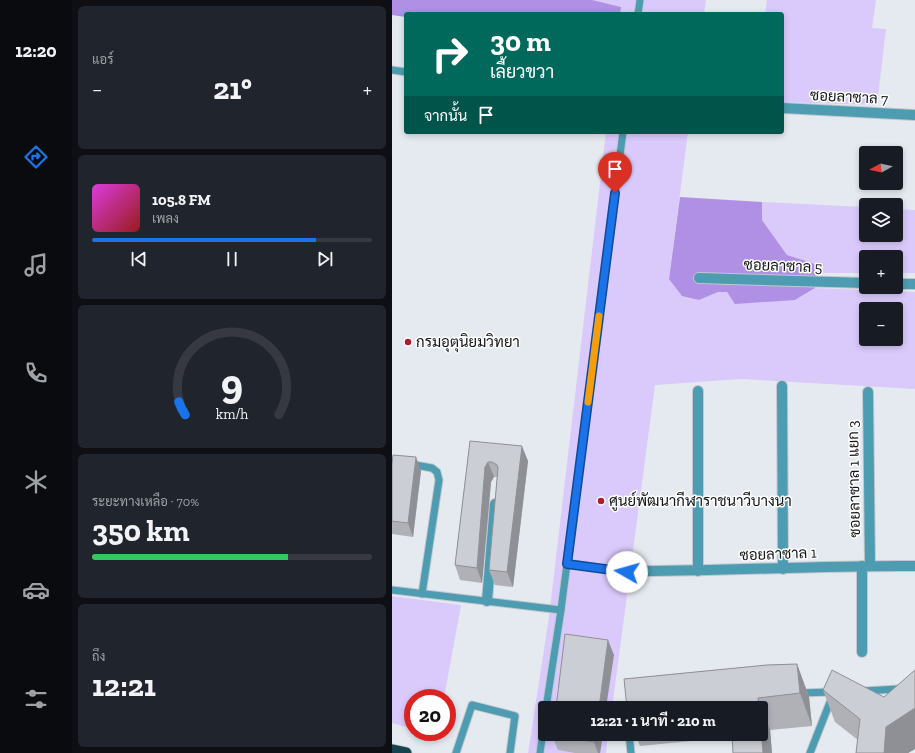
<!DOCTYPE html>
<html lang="th">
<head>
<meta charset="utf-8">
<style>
  body { margin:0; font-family:"Zilla Slab",Sarabun,serif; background:#20242c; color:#f1f3f6; height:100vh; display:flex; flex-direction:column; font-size:15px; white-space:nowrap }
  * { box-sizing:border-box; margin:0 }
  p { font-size:13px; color:#9ea1a6 }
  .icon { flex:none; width:22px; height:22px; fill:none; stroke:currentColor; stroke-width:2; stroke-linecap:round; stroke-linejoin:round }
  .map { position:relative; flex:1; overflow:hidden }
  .drawer { display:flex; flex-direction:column; gap:6px; padding:6px; background:#0d0f14; width:320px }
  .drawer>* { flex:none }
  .banner { position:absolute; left:12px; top:12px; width:380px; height:122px; border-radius:4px; box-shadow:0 2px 6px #0003; background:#00695c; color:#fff; overflow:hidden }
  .needle { width:26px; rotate:262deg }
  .tools { position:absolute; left:467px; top:146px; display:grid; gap:8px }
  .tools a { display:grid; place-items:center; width:44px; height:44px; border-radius:4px; background:#171b24; box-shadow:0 2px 6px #0003; font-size:20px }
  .speed { position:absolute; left:12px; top:689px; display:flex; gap:8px; font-size:20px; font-weight:700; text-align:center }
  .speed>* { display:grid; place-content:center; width:52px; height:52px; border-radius:50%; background:#171b24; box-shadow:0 2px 6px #0003; line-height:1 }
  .speed .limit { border:6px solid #d22; background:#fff; color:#111 }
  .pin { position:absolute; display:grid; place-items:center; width:34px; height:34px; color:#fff; margin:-41px -17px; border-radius:50% 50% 50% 0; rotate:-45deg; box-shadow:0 0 4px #0007 }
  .pin .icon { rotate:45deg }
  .me { position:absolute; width:44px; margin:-22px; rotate:277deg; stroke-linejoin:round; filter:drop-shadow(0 0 3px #0008) }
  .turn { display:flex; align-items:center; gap:14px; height:84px; padding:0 20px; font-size:18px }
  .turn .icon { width:52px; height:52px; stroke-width:2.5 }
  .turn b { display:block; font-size:28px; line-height:34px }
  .then { display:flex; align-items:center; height:38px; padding:0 20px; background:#0003; gap:8px; font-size:15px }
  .big { font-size:30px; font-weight:700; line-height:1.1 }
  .drawer .tile { flex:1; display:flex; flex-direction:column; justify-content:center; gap:6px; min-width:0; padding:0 14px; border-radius:6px; background:#20242c }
  .drawer .dial { align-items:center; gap:0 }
  .dial svg { height:104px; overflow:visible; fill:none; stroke:#363941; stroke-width:7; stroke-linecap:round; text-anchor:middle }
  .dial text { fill:#f1f3f6; stroke:none }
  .song { display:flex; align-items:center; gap:12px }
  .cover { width:48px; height:48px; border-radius:6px; background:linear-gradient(135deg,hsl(300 70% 55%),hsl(0 70% 35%)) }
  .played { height:4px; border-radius:2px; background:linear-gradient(90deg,#1a73e8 80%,#363941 80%) }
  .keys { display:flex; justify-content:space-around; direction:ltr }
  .heat { display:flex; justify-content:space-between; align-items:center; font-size:22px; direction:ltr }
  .charge { height:6px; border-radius:3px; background:linear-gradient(90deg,#34c759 70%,#363941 0) }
  .trip { position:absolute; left:146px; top:701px; width:230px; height:40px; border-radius:4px; background:#171b24; box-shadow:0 2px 6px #0003; font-weight:700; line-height:40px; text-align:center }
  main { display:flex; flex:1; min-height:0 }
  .menu { display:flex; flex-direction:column; width:72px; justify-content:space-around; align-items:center; background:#090b0e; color:#9ea1a6 }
  .menu .icon { width:28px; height:28px }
  .menu .on { color:#1a73e8 }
  .menu b { font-size:18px; color:#f1f3f6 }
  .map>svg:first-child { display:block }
  .green { fill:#dacafc; fill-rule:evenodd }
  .forest { fill:#af90e5 }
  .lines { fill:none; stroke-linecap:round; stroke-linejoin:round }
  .service-casing { stroke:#c2c8cd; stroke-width:9 }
  .minor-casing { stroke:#c2c8cd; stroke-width:12 }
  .trunk-casing { stroke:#c2c8cd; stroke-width:13 }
  .service { stroke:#4e9cb1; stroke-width:7 }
  .minor { stroke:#4e9cb1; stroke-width:10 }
  .trunk { stroke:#16424d; stroke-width:11 }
  .wall { fill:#afb1b7 }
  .shaded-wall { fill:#8f9095 }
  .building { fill:#ccced5; stroke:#8f9095 }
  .route-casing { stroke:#114b97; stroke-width:10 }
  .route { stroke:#1a73e8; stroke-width:7 }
  .slow { stroke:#f59e0b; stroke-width:7 }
  .poi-dot { fill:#af1c2d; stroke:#fff; stroke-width:1.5 }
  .labels { text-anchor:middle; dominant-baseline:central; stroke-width:3; stroke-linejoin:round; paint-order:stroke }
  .street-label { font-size:15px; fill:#121416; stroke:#fff }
  .poi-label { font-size:15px; fill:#121416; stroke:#fff; text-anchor:start }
</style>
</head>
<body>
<main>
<nav class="menu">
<b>12:20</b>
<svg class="icon on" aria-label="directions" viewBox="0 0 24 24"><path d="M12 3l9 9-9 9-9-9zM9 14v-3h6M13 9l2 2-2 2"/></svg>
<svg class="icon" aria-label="music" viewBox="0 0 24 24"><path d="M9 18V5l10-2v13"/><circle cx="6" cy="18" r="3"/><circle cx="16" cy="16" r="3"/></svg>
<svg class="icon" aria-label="phone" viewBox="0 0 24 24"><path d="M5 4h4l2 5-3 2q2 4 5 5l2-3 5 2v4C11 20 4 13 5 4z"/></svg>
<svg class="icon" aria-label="climate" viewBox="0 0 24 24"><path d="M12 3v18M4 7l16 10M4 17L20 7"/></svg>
<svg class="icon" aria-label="car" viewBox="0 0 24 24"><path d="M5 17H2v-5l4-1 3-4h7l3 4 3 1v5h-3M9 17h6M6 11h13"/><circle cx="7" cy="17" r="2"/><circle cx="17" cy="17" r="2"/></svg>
<svg class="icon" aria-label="filters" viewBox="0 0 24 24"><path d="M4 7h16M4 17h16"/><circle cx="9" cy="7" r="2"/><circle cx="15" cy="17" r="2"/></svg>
</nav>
<section class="drawer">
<div class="tile"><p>แอร์</p>
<div class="heat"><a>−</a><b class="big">21°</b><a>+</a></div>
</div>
<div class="tile">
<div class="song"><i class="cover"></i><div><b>105.8 FM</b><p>เพลง</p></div></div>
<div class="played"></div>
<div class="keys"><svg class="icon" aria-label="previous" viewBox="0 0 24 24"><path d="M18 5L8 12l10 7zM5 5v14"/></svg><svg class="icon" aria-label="pause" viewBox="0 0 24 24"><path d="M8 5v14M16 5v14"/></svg><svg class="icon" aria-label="next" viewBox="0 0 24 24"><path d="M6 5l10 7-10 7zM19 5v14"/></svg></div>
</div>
<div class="tile dial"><svg viewBox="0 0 100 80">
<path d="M14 69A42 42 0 1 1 86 69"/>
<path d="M14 69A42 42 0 0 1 9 59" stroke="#1a73e8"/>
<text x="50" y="56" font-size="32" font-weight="700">9</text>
<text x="50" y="72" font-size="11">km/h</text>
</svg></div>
<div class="tile"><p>ระยะทางเหลือ · 70%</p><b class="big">350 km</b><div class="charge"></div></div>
<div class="tile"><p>ถึง</p><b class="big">12:21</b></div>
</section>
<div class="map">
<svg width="523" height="753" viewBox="0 0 523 753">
  <rect width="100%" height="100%" fill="#e4eaf0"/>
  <g class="green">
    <path d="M0,0H314L312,14H14V17L0,15Z"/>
    <path d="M375,0H484L480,28L494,29L485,105L390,102V14H373Z"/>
    <path d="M214,132H296L277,278L307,300L326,292H335L403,300L423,288L523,292V389L348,379L263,385L220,708H153V734H216L214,753H136L157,617ZM474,309H504V339H474Z"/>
    <path d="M370,202L474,207V235H504V209L523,210V273H504V257H474V273H427L423,264L395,255L370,220Z"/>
    <path d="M0,596L69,605L52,698H21V729L0,723Z"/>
  </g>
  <g class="forest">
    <path d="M0,0H200L229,7L228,14H14V17L0,15Z"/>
    <path d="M288,197L370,202V220L395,255L423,264L427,273L423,288L403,300L343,304L335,292H326L307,300L290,296L277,279Z"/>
  </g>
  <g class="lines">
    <defs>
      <g id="service">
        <path d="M246,14L248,0"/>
        <path d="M0,70L14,72"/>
        <path d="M0,461L40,468L45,472L47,480L30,594"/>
        <path d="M175,564L235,572"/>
        <path d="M0,590L169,610"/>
        <path d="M471,691L523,688"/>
        <path d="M407,693L440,692"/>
        <path d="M154,708L169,610L231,132"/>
        <path d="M237,734L239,753"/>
        <path d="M64,753L80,705L123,716L118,753"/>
        <path d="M148,753L153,717"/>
        <path d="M418,753L440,697"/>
      </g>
      <g id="minor">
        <path d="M390,108L523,115"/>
        <path d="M307,278L474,283"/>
        <path d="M504,284H523"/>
        <path d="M390,386L391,569"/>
        <path d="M306,391V571"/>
        <path d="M476,392L478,566"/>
        <path d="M250,571C341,571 432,565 523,566"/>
        <path d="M95,601L103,504"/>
        <path d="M470,652V566"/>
      </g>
      <path id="trunk" d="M0,750L14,753"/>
    </defs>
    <use href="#service" class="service-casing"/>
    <use href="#minor" class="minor-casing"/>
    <use href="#trunk" class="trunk-casing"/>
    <use href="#service" class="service"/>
    <use href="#minor" class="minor"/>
    <use href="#trunk" class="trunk"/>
  </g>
  <g class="wall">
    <path d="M78,441L136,461L121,587L103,585L97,570L105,477H102L99,482L90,583L68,580L63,565Z"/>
    <path d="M0,464L29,471L21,537L0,534Z"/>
    <path d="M405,664L417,697L420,726L378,730L380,753H341L340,737L248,746L243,734H369V708H235L232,679L375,665Z"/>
    <path d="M523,670V749L516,753H464L466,740L443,722L431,690L492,697Z"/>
    <path d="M160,734H211L208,753H183L166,750L160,735Z"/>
  </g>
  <g class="shaded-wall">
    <path d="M130,446L136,461L121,587L115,572Z"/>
    <path d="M24,457L29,471L21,537L16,523Z"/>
    <path d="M96,462L102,477L99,482L90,583L85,568L93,467Z"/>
    <path d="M216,640L222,655L214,708H207Z"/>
    <path d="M405,664L417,697L420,726L408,693Z"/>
    <path d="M366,698L378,730L380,753H371L369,728V708H367Z"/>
    <path d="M523,708V749L516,753H492L494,727Z"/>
    <path d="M203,734H211L208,753H206L202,742Z"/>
  </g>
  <g class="building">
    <path d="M78,441L130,446L115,572L97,570L106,468L105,465L100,462H96L93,467L85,568L63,565Z"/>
    <path d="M1,455L24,457L16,523L0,521V464Z"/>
    <path d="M173,634L216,640L207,708H164Z"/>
    <path d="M405,664L408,693L366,698L367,708H337L336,703L284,708H235L232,679L375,665Z"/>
    <path d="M440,670L492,697L523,670V708L494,727L492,753H464L468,719L431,690Z"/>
    <path d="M369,728L371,753H341L340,734H369Z"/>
    <path d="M160,734H203L202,742L160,735Z"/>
  </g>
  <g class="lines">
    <defs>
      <path id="route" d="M223,193L175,564L235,572"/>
    </defs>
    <use href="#route" class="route-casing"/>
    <use href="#route" class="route"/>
    <path class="slow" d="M196,402L207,316"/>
  </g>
  <g class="poi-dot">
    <circle cx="16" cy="342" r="4"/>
    <circle cx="209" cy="501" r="4"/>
  </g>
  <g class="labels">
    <g class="street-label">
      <text transform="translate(457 97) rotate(3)">ซอยลาซาล 7</text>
      <text transform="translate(391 266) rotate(2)">ซอยลาซาล 5</text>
      <text transform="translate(462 479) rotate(-91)">ซอยลาซาล 1 แยก 3</text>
      <text transform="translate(386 554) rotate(-2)">ซอยลาซาล 1</text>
    </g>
    <g class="poi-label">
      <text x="24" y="342">กรมอุตุนิยมวิทยา</text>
      <text x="217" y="501">ศูนย์พัฒนากีฬาราชนาวีบางนา</text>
    </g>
  </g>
</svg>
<div class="tools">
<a><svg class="needle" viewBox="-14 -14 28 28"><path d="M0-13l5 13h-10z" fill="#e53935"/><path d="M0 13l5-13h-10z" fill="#9ea1a6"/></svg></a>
<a><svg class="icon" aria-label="layers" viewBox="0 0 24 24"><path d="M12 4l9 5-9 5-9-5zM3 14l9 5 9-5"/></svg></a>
<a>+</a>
<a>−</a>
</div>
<div class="speed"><div class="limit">20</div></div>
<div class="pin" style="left:223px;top:193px;background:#d93025"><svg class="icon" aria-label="arrive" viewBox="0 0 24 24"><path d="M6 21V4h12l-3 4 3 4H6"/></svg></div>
<svg class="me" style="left:235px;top:572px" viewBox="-20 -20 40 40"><circle r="19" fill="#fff"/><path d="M0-13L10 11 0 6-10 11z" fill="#1a73e8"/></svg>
<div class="trip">12:21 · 1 นาที · 210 m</div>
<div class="banner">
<div class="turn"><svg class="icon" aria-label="right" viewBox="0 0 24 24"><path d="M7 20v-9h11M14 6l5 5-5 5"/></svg><div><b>30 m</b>เลี้ยวขวา</div></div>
<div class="then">จากนั้น<svg class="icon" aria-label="arrive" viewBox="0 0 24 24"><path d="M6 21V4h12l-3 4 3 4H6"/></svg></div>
</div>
</div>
</main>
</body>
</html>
